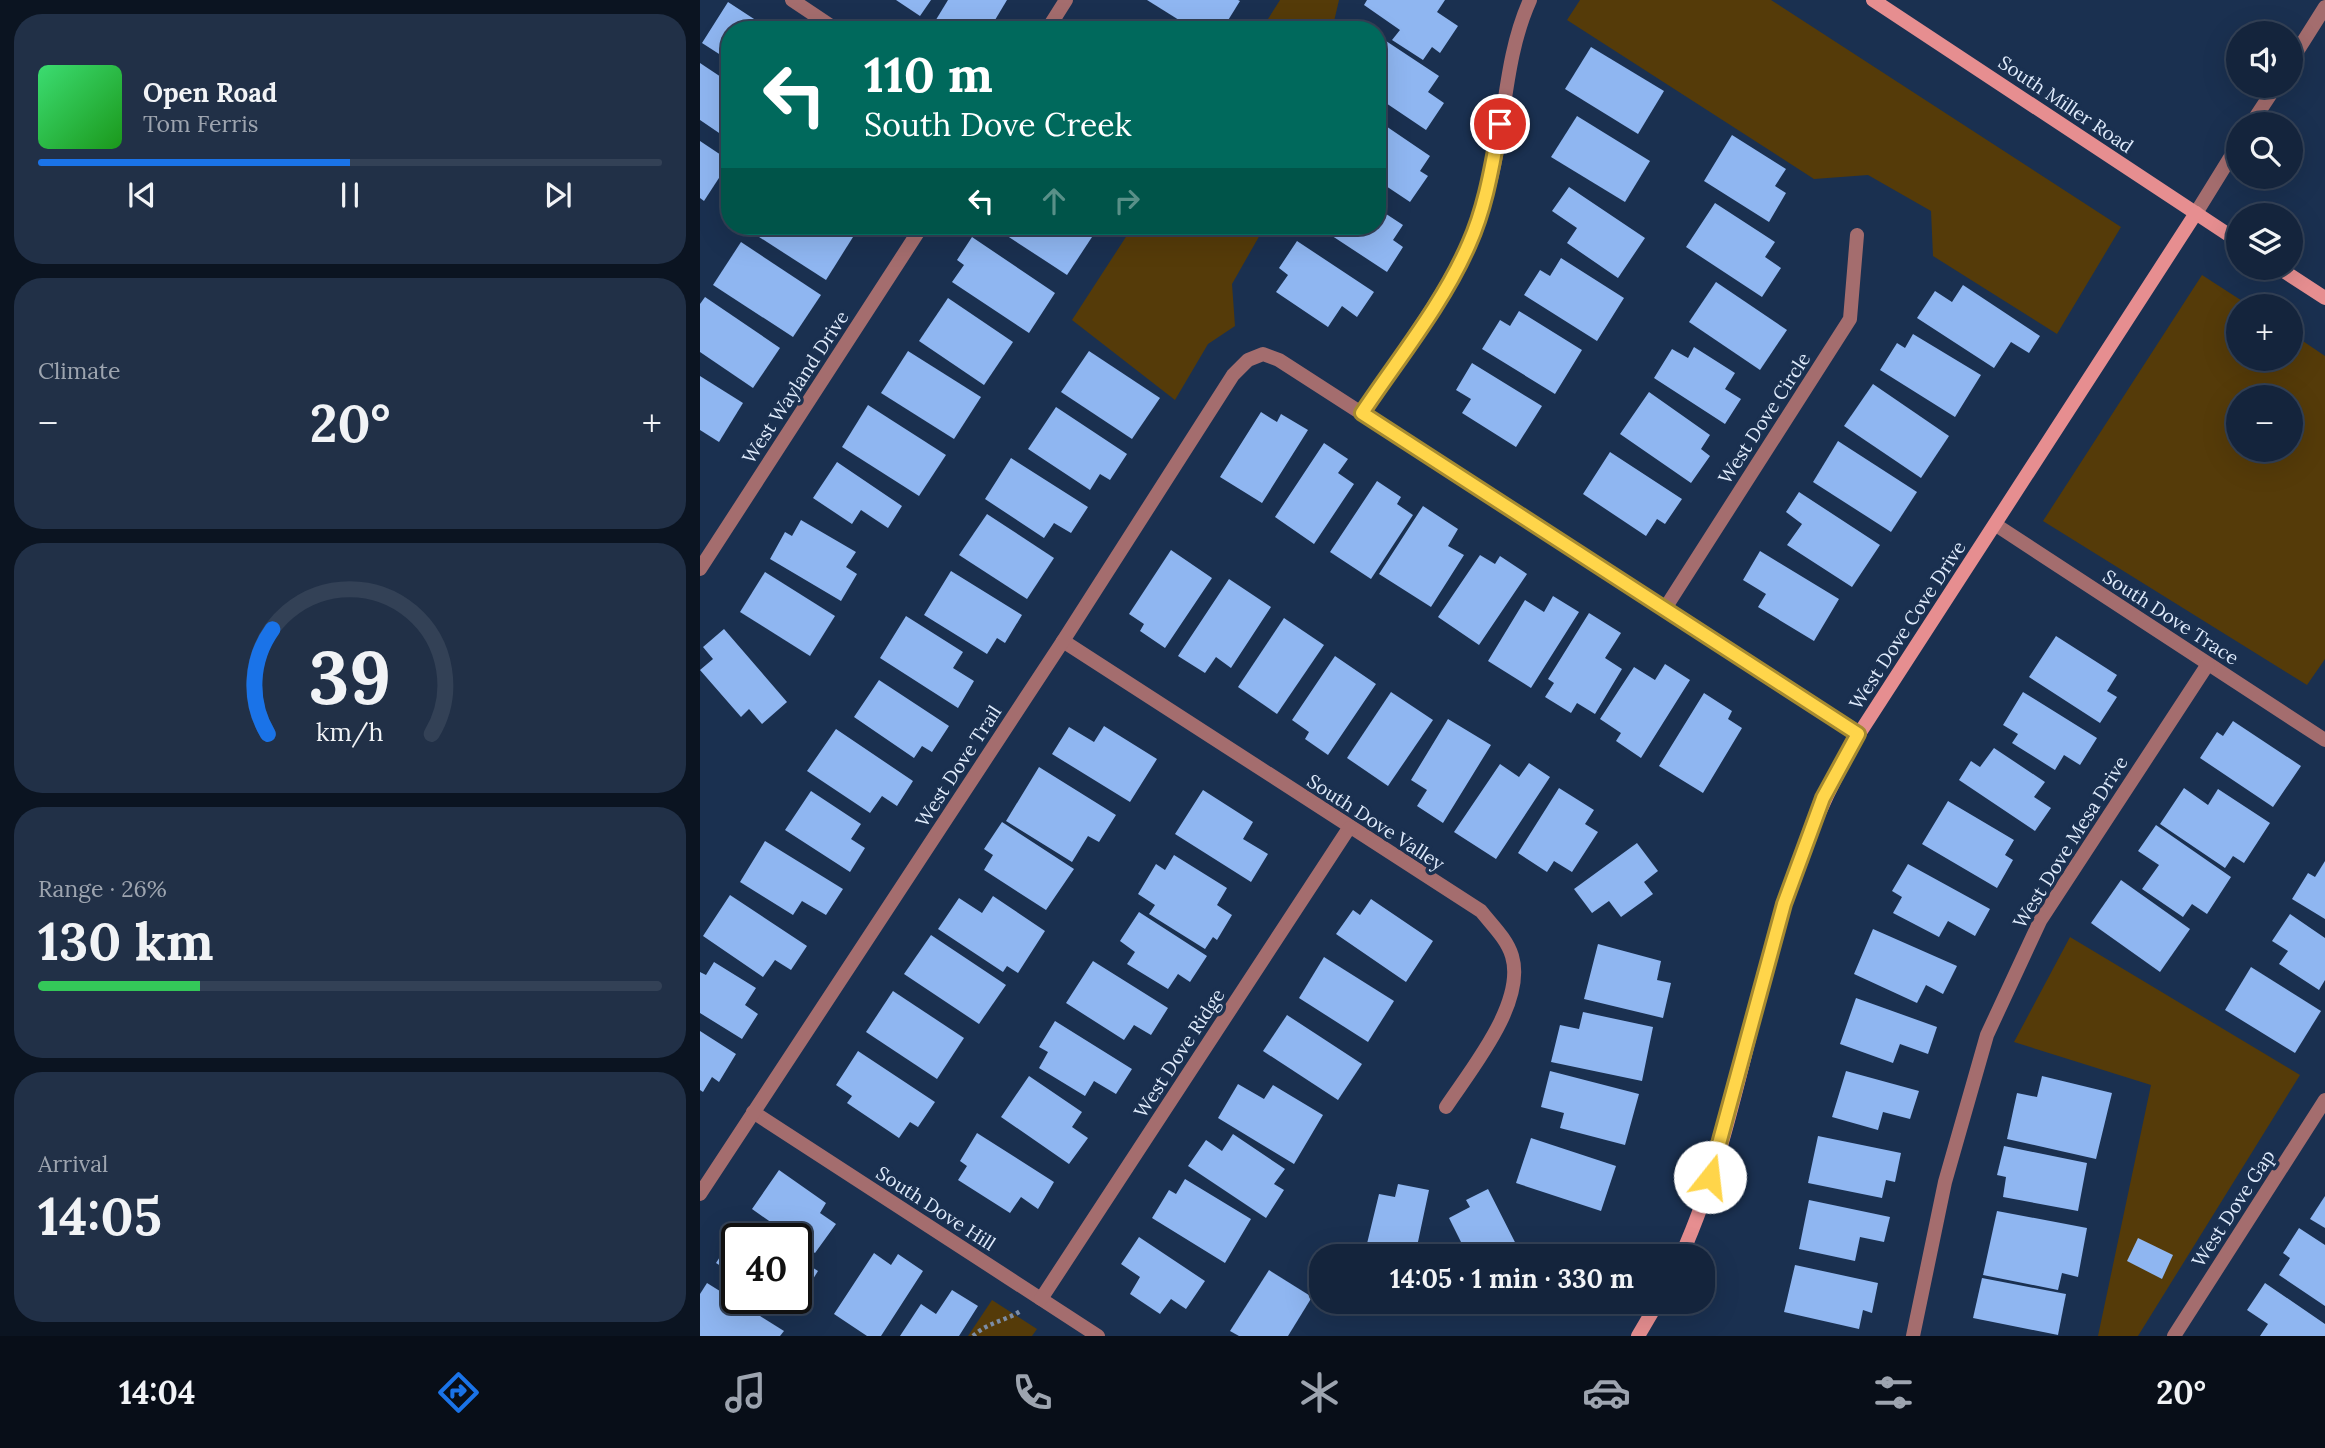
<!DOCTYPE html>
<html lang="en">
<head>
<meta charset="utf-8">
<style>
  body { margin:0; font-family:Lora,serif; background:#213047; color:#f1f3f6; height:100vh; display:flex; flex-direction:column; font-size:26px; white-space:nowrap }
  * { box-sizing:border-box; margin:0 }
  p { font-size:23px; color:#9da4af }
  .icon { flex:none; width:38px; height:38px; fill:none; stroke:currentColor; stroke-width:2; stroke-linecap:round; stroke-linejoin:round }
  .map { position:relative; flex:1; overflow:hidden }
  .details { display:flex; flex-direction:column; gap:14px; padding:14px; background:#0b1421; width:700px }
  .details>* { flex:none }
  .top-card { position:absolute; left:21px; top:21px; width:665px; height:214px; border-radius:28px; box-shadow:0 7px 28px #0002,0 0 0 2px #334156; background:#00695c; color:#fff; overflow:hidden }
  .controls { position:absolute; left:1526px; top:21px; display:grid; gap:14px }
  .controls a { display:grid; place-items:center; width:77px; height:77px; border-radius:50%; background:#14243c; box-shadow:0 7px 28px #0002,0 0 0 2px #334156; font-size:35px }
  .speed { position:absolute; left:21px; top:1223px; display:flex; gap:14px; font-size:35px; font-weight:700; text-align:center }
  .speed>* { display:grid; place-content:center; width:91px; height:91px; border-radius:50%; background:#14243c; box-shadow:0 7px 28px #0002,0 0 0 2px #334156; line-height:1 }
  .speed .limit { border:4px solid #111; border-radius:10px; background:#fff; color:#111 }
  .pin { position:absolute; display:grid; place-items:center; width:60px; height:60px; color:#fff; margin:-30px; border:4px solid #fff; border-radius:50%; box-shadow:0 2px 7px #0007 }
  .me { position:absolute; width:77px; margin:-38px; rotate:16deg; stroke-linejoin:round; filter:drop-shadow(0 0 5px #0008) }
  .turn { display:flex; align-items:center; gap:24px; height:147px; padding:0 28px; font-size:32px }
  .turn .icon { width:91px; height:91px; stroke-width:2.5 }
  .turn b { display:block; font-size:49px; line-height:60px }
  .lanes { display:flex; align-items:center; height:66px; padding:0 28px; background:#0003; justify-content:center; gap:35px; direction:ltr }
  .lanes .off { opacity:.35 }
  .big { font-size:52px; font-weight:700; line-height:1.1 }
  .details .widget { flex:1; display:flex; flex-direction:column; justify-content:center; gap:10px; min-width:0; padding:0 24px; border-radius:28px; background:#213047 }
  .details .dial { align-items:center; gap:0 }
  .dial svg { height:182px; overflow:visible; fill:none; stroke:#334156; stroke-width:7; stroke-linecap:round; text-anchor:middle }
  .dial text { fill:#f1f3f6; stroke:none }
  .song { display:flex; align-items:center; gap:21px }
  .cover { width:84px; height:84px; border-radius:10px; background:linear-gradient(135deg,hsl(140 70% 55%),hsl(120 70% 35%)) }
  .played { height:7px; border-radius:4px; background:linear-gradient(90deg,#1a73e8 50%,#334156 50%) }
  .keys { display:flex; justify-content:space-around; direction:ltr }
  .heat { display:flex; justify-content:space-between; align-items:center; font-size:38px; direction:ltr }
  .charge { height:10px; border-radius:5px; background:linear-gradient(90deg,#34c759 26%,#334156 0) }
  .trip { position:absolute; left:609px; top:1244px; width:406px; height:70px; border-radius:28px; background:#14243c; box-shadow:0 7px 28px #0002,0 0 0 2px #334156; font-weight:700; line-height:70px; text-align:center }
  .dock { display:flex; height:112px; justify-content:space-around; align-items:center; background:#080e18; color:#9da4af }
  .dock .icon { width:49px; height:49px }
  .dock .active { color:#1a73e8 }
  .dock b { font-size:32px; color:#f1f3f6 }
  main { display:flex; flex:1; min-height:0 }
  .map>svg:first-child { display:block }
  .green { fill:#553b09; fill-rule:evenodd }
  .building { fill:#8fb6f1 }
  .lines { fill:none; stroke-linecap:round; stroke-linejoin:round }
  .path { stroke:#7c8da6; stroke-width:4.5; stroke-dasharray:3.5 3.5; stroke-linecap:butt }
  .street { stroke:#a46d6e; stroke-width:14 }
  .secondary { stroke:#e68e90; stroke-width:14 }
  .route-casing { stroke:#a68a30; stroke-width:18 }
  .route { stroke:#ffd54a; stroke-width:12 }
  .labels { text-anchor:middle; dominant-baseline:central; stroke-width:7; stroke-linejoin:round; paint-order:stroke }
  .street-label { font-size:19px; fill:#deeafb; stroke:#1a3050 }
</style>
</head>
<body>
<main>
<section class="details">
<div class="widget">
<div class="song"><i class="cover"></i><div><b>Open Road</b><p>Tom Ferris</p></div></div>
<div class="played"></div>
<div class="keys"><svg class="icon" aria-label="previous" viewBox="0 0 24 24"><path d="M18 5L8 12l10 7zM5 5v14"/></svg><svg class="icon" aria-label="pause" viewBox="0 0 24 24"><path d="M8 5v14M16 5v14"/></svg><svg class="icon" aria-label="next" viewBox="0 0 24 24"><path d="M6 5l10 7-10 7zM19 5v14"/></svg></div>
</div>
<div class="widget"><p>Climate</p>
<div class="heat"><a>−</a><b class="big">20°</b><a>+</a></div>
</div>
<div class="widget dial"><svg viewBox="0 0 100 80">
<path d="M14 69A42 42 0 1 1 86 69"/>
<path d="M14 69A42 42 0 0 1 16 23" stroke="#1a73e8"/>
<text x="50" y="56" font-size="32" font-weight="700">39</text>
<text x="50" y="72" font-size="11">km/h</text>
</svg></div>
<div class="widget"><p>Range · 26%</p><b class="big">130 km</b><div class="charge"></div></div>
<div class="widget"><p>Arrival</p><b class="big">14:05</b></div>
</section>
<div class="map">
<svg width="1625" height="1336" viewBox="0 0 1625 1336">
  <rect width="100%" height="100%" fill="#1a3050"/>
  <g class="green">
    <path d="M580,0H639L632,30H561Z"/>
    <path d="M880,0H1071L1421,227L1357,334L1233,256L1231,211L1168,175L1114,179L867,20Z"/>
    <path d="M433,226H565L532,284L535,326L508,344L475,400L372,320Z"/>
    <path d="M1502,275L1550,306H1538V359H1591V333L1625,356V659L1607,685L1343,521ZM1591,397V450H1538V397Z"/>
    <path d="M1370,937L1600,1075L1438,1336H1398L1451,1085L1314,1042Z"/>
    <path d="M292,1300L337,1329L332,1336H268Z"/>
  </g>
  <g class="building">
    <path d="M196,0H231L220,16Z"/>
    <path d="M248,0H307L289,30H244L234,23Z"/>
    <path d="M447,0H538L540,1L522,30H495Z"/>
    <path d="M667,0H745L737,12L758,26L740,53L732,47L723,60L692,40L700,30L664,5Z"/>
    <path d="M28,2L71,30H30V61L2,43Z"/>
    <path d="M445,19L461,30H437Z"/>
    <path d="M683,39L739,76L728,92L744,103L726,130L677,97V47Z"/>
    <path d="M891,47L964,91L938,134L865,89Z"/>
    <path d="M0,63L30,83V131L25,137L0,120Z"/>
    <path d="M877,116L950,161L925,202L851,157Z"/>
    <path d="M677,120L730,156L720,171L728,176L710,202L677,180Z"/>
    <path d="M1032,135L1086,169L1075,186L1086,193L1069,222L1004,181Z"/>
    <path d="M0,141L30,161L4,201L0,198Z"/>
    <path d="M869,187L945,238L918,278L867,243L877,228L852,211Z"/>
    <path d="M1015,203L1075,242L1065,257L1081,268L1062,297L986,247Z"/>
    <path d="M677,208L703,225L693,240L703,247L687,272L617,226H677Z"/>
    <path d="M62,226H135L153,237L126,280L56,235Z"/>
    <path d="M292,226H382L394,234L367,275Z"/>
    <path d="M272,237L355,293L329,333L252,282L264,265L257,260Z"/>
    <path d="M597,241L674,292L657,317L642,306L628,327L576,292L588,275L579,268Z"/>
    <path d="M41,242L121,295L93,337L13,285Z"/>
    <path d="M861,258L924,298L897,341L824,295L840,270L850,276Z"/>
    <path d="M1016,282L1087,330L1060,370L989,322Z"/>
    <path d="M1263,285L1340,336L1329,353L1311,342L1294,368L1217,318L1235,291L1252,302Z"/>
    <path d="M5,297L80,348L53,388L0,352V304Z"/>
    <path d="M248,298L313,342L284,385L219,341Z"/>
    <path d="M819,311L882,350L855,394L782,349L800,320L810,326Z"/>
    <path d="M1213,334L1281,375L1255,417L1180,370L1197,343L1205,348Z"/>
    <path d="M994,347L1035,373L1025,389L1041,399L1025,424L954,378L972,349L988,358Z"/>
    <path d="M208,351L281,397L254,439L181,393Z"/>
    <path d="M389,351L460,398L432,439L361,392Z"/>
    <path d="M772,363L842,406L816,447L762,413L771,399L756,390Z"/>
    <path d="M0,376L43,403L19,442L0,430Z"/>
    <path d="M1173,384L1249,436L1221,478L1144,426Z"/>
    <path d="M949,392L1010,435L1001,449L1010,456L991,483L920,434Z"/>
    <path d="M168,405L246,455L219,496L142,447Z"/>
    <path d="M356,407L427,454L410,480L400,474L390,490L328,449Z"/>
    <path d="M561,412L577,422L581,414L608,430L562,503L520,477Z"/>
    <path d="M1138,441L1217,492L1191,532L1113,482Z"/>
    <path d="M624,443L648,459L638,473L654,484L614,544L575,517Z"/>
    <path d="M910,452L982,499L965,524L957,519L946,536L883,494Z"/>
    <path d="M311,458L388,507L371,533L354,523L344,538L285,499Z"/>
    <path d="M137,462L202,506L188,528L161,510L152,524L113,498Z"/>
    <path d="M677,481L701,497L697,504L713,515L671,579L630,552Z"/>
    <path d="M1099,492L1180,545L1152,587L1087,545L1102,524L1086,512Z"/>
    <path d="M723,506L758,529L748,546L764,555L731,607L679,574Z"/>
    <path d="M287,514L354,558L327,599L259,555Z"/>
    <path d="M101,520L156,552L146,567L157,574L141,601L70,559L85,532L92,536Z"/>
    <path d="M471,550L512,578L465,648L440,631L444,624L429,614Z"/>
    <path d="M1060,551L1139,599L1114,641L1058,607L1066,594L1043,580Z"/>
    <path d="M780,555L795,564L800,556L827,574L779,645L738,617Z"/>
    <path d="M251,571L322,615L305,643L297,638L287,654L224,615Z"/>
    <path d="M65,572L135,616L110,656L40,612Z"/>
    <path d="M529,579L571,607L531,668L516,657L505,673L478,656Z"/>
    <path d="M853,596L879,612L831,688L788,661L825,600L844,612Z"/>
    <path d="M889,613L921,633L905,658L922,669L895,714L877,703L871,713L845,697L854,683L848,679Z"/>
    <path d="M206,616L263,652L253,668L274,681L258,708L180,658Z"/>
    <path d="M584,618L624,645L577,714L538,687Z"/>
    <path d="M24,629L87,702L62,724L49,709L41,717L0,670L13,659L3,647Z"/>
    <path d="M1356,636L1417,675L1407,691L1417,697L1400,723L1329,677Z"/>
    <path d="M635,656L676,684L628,755L605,739L609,732L592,720Z"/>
    <path d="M965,664L990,680L941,758L916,741L921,733L900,719L934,667L955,680Z"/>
    <path d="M179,680L249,726L232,752L222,746L214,758L154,717Z"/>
    <path d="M691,692L733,720L688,786L647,758Z"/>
    <path d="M1323,692L1397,738L1380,765L1364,755L1355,770L1312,743L1318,734L1303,725Z"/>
    <path d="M1004,693L1032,711L1028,719L1042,728L1003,793L959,766Z"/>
    <path d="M748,719L791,745L743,823L717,806L727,790L711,780Z"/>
    <path d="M1533,721L1601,766L1573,807L1500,758L1517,732L1523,736Z"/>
    <path d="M404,726L457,759L430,802L352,754L369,727L394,742Z"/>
    <path d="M136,729L213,781L197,806L182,796L170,813L107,771Z"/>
    <path d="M1294,748L1345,782L1334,797L1351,808L1335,831L1259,780L1271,761L1280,767Z"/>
    <path d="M829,763L850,777L796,859L754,832L800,764L819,777Z"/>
    <path d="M339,767L416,815L399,842L388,836L372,862L306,821Z"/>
    <path d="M859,788L894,810L885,824L898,832L872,872L854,861L847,872L818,853Z"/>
    <path d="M1484,788L1508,805L1518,789L1570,823L1544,863L1533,856L1525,868L1460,824Z"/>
    <path d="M503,790L553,822L543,839L568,854L551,882L475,834Z"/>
    <path d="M111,791L161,824L151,839L165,848L150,872L85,830Z"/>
    <path d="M1248,801L1314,840L1305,855L1313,860L1297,888L1222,844Z"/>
    <path d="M302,822L374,869L346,910L284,870L293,855L284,849Z"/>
    <path d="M1456,825L1531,877L1507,914L1492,904L1483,917L1442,889L1459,865L1438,851Z"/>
    <path d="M65,841L143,889L126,915L102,901L93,915L40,882Z"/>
    <path d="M937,843L958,871L944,882L953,894L921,917L909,901L892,913L874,889Z"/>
    <path d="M474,855L527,888L517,905L532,915L517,940L513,937L505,949L449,914L455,905L438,894L456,864L465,870Z"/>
    <path d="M1625,861V919L1592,899L1608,873L1615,877Z"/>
    <path d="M1208,864L1290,909L1275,936L1248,921L1239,937L1193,913L1202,897L1192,891Z"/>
    <path d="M1421,880L1490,929L1460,972L1391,923Z"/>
    <path d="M30,895L107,946L91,970L75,960L63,977L3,936Z"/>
    <path d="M293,896L345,931L318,973L307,966L303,972L238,929L259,898L282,913Z"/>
    <path d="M671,899L733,941L706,982L636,934L653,910L660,915Z"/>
    <path d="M439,912L507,956L490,982L478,974L468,989L427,964L435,952L420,941Z"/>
    <path d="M1590,914L1625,938V980L1619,990L1579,964L1588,951L1572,941Z"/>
    <path d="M1173,929L1257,966L1243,994L1226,985L1217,1003L1154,974Z"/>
    <path d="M231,935L306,985L279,1024L204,974Z"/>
    <path d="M898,944L961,961L957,980L971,983L963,1018L884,999Z"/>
    <path d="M624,957L694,1001L668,1042L599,998Z"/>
    <path d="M393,961L468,1008L451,1035L434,1025L424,1040L366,1003Z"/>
    <path d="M14,962L56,988L45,1005L58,1014L42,1039L0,1013V972L6,975Z"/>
    <path d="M1551,967L1621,1011L1595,1053L1525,1010Z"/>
    <path d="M193,991L264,1038L237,1079L166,1032Z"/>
    <path d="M1156,998L1237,1027L1228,1054L1200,1044L1193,1063L1140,1044Z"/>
    <path d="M883,1012L953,1027L942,1081L851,1062L860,1025L879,1029Z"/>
    <path d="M587,1015L662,1064L638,1100L563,1051Z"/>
    <path d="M355,1021L432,1069L416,1094L394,1081L385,1096L339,1068L348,1052L339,1047Z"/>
    <path d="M0,1031L36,1054L19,1082L12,1077L3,1092L0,1090Z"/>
    <path d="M158,1051L235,1102L218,1127L210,1122L199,1138L147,1103L152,1096L136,1085Z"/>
    <path d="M850,1071L939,1094L925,1145L860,1128L864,1113L841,1107Z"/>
    <path d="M1146,1071L1219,1091L1210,1119L1183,1112L1178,1130L1132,1117Z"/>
    <path d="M329,1076L382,1112L372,1127L388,1138L369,1164L301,1117Z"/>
    <path d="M1342,1076L1412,1093L1396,1159L1307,1139L1317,1093L1337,1097Z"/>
    <path d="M538,1084L564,1099L573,1085L623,1115L594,1164L518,1118Z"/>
    <path d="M277,1133L354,1182L338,1209L321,1197L310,1213L258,1180L267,1166L260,1161Z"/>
    <path d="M533,1134L585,1169L574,1184L584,1190L566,1218L488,1166L506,1140L522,1151Z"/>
    <path d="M1118,1136L1201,1153L1195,1182L1186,1180L1182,1198L1108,1183Z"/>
    <path d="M831,1138L916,1166L901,1211L816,1183Z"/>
    <path d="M1304,1146L1387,1163L1378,1211L1303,1197L1306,1177L1297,1175Z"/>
    <path d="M79,1170L126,1203L120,1213L136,1224L115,1253L52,1209Z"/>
    <path d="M485,1179L551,1219L525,1263L452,1218L469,1190L476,1194Z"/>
    <path d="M698,1184L729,1190L715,1256H664L679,1194L695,1197Z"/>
    <path d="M788,1189L822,1256H768L749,1218L770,1207L766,1200Z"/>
    <path d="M1625,1196V1228L1610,1219Z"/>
    <path d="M1109,1200L1190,1217L1184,1242L1160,1237L1155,1261L1099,1249Z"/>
    <path d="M1297,1211L1387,1228L1378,1277L1362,1273L1358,1290L1283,1275Z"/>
    <path d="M1599,1228L1625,1245V1306L1579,1275L1590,1258L1583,1253Z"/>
    <path d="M439,1237L505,1281L486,1309L471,1299L460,1314L430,1294L440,1277L421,1264Z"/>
    <path d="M32,1238L37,1242V1276L16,1263Z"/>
    <path d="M1438,1238L1473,1255L1462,1279L1427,1261Z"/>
    <path d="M174,1253L191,1265L198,1254L223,1271L181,1336H167L134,1314Z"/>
    <path d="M96,1257L118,1271L93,1311L73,1298H96Z"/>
    <path d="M1095,1265L1178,1283L1172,1313L1163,1310L1159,1329L1084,1312Z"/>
    <path d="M569,1270L612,1297L588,1336H539L530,1331Z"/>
    <path d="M1282,1278L1366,1294L1358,1335L1273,1318Z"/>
    <path d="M7,1283L84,1331L80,1336H0V1294Z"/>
    <path d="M1565,1283L1625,1324V1336H1560L1568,1324L1547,1310Z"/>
    <path d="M252,1290L278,1306L259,1336H200L221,1304L236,1314Z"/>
  </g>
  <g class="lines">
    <path class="path" d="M273,1336C288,1322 306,1321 322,1310"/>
    <g class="street">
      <path d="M92,0L137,30"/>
      <path d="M347,30L366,0"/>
      <path d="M1591,61L1625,7"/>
      <path d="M1551,124L1576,86"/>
      <path d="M1496,213L1538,145"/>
      <path d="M661,413C707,344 762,277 786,197C806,133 802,62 830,0"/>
      <path d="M1296,525L1625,740"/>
      <path d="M0,569L222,226"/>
      <path d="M964,610L1150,319L1157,235"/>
      <path d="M363,641L781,911C792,925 807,939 812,956C826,1003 771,1069 746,1107"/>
      <path d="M53,1112L398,1336"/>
      <path d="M0,1194L363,641L533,375L548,360L563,354L579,360L1159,734"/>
      <path d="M341,1299L649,828"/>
      <path d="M1213,1336L1245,1182L1287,1035L1340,921L1508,664"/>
      <path d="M1474,1336L1625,1100"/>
    </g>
    <g class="secondary">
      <path d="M1173,0L1538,241"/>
      <path d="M1579,268L1625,298"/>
      <path d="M981,1256C1031,1145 1049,1021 1084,905C1103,844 1128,789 1159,734L1496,213"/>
      <path d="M938,1336L958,1302"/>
    </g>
  </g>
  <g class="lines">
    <defs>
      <path id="route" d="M800,124C792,166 786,206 769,244C743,304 698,359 662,413L1158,734L1123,798L1084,904L1010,1177"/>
    </defs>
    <use href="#route" class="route-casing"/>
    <use href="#route" class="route"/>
  </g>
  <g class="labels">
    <g class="street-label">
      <text transform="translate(1366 104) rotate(34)">South Miller Road</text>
      <text transform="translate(95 387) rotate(-57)">West Wayland Drive</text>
      <text transform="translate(1064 418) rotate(-57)">West Dove Circle</text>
      <text transform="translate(1471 617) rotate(33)">South Dove Trace</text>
      <text transform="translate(1207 625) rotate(-57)">West Dove Cove Drive</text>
      <text transform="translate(258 766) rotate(-57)">West Dove Trail</text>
      <text transform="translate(676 822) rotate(33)">South Dove Valley</text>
      <text transform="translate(1370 842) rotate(-58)">West Dove Mesa Drive</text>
      <text transform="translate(479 1053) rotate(-57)">West Dove Ridge</text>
      <text transform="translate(236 1208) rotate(33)">South Dove Hill</text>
      <text transform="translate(1533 1208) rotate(-57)">West Dove Gap</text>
    </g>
  </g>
</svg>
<div class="controls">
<a><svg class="icon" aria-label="sound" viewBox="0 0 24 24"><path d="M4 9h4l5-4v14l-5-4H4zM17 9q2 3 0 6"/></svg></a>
<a><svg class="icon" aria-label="search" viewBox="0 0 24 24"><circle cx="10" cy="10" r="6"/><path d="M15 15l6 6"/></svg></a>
<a><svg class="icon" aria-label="layers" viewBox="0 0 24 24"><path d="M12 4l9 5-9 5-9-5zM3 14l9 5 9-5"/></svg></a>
<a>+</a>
<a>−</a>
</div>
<div class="speed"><div class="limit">40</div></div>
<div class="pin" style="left:800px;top:124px;background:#d93025"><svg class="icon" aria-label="arrive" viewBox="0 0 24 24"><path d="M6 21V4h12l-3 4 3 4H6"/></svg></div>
<svg class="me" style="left:1010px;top:1177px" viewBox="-20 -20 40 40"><circle r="19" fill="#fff"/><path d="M0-13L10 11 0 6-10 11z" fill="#ffd54a"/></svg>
<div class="trip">14:05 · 1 min · 330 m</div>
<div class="top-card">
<div class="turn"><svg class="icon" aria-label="left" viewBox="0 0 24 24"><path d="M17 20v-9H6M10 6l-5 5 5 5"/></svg><div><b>110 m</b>South Dove Creek</div></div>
<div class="lanes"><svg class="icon" aria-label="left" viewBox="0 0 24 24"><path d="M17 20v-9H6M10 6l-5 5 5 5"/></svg><svg class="icon off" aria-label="ahead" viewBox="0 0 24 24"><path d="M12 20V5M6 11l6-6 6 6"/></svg><svg class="icon off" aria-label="right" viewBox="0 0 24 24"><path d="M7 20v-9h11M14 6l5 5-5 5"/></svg></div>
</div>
</div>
</main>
<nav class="dock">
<b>14:04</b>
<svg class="icon active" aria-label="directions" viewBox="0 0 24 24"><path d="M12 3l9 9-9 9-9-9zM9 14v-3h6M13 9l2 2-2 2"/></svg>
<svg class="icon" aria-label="music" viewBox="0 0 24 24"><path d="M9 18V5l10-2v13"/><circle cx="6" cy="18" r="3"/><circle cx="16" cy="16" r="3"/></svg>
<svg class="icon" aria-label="phone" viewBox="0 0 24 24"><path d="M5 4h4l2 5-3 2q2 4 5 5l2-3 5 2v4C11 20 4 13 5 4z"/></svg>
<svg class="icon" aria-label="climate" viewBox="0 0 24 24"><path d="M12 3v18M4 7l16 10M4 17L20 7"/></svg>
<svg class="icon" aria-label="car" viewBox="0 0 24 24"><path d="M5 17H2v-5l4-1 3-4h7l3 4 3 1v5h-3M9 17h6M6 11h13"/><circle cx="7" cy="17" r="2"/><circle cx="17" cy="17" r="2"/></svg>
<svg class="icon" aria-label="filters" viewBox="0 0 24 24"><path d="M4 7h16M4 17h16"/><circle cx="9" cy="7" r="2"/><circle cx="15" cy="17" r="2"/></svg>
<b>20°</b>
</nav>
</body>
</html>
